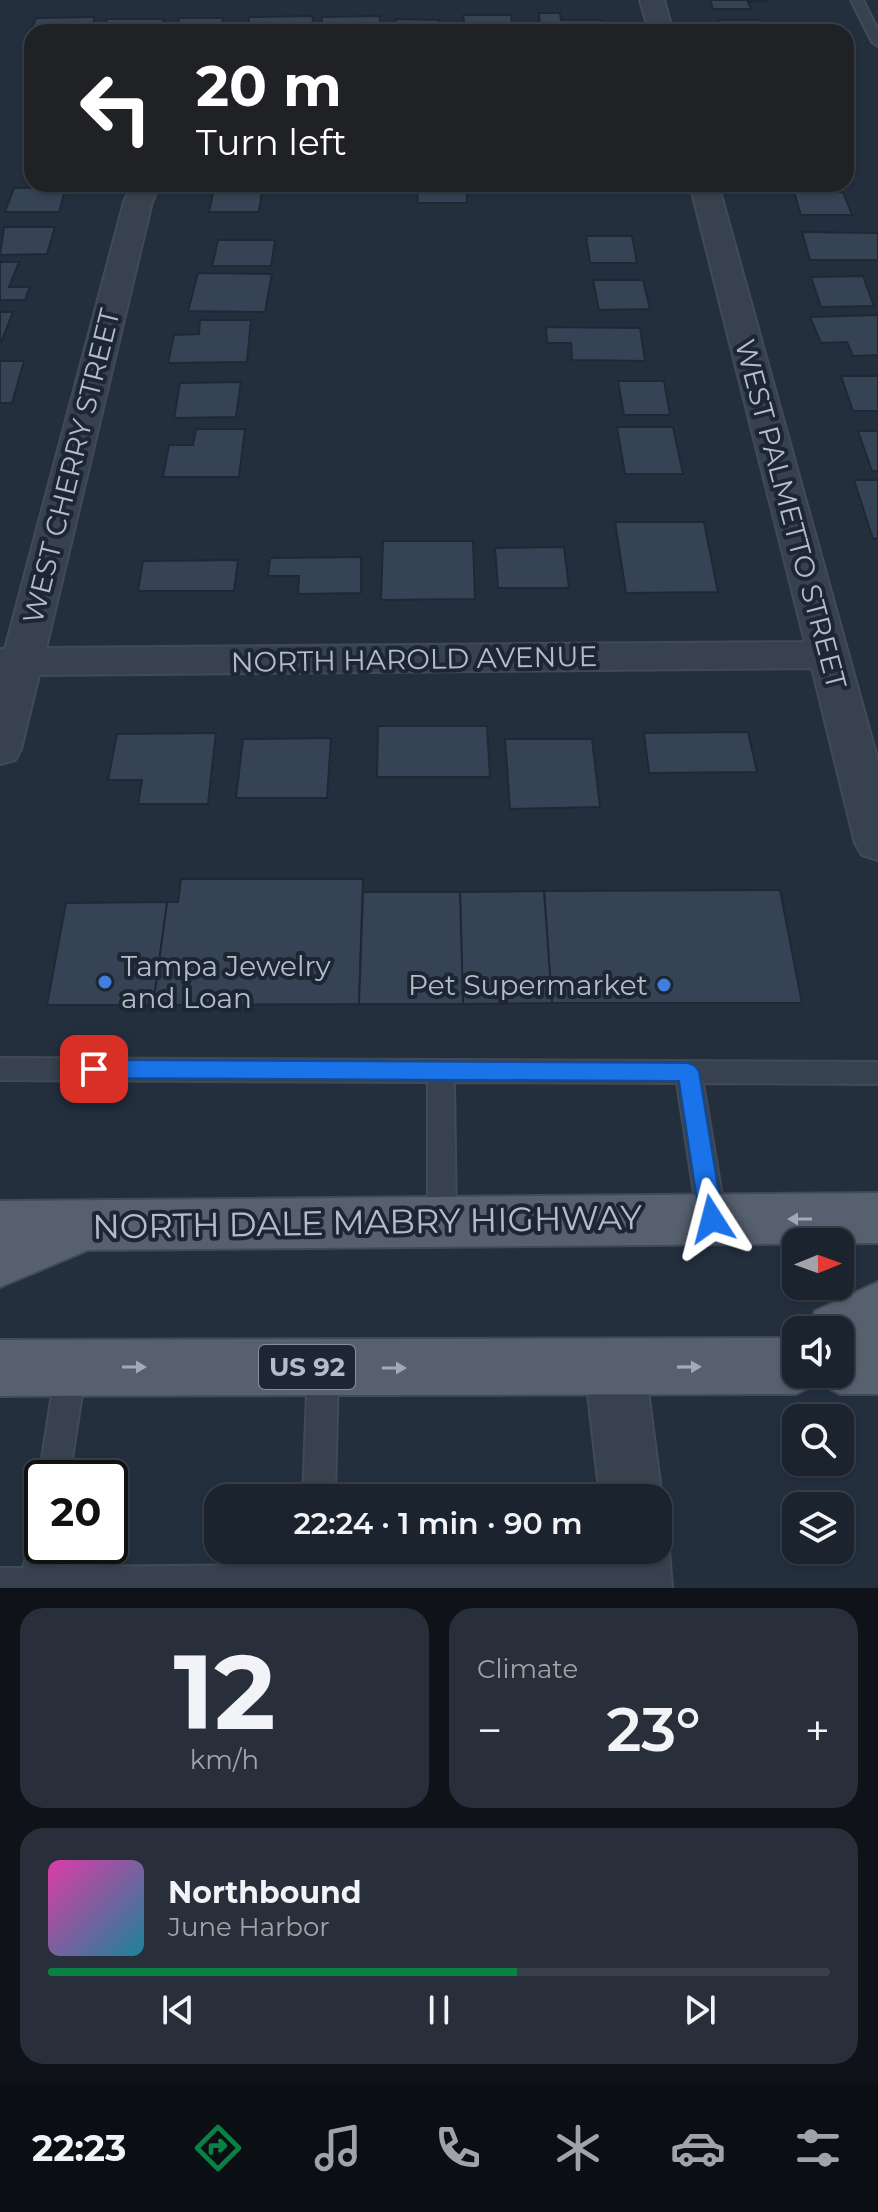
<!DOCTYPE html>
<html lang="en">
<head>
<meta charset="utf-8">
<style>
  body { margin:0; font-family:Montserrat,sans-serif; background:#282f3a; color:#f1f3f6; height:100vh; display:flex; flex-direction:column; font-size:30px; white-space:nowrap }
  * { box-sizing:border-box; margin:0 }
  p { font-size:26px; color:#a0a4aa }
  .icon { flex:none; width:44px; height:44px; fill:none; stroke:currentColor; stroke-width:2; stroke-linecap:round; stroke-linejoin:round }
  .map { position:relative; height:1588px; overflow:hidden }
  .sheet { display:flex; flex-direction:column; gap:20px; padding:20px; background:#0f1319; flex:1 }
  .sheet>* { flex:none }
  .top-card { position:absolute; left:24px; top:24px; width:830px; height:168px; border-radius:24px; box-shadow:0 2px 6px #0004,0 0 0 2px #39404a; background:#202124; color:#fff; overflow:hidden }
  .needle { width:52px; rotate:89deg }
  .buttons { position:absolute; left:782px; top:1228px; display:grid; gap:16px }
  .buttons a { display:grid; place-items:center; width:72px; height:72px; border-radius:16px; background:#1b232e; box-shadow:0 2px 6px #0004,0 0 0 2px #39404a; font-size:40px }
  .speed { position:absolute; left:24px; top:1460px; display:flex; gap:16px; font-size:40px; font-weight:700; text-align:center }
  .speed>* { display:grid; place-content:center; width:104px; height:104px; border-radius:50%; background:#1b232e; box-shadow:0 2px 6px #0004,0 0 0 2px #39404a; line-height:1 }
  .speed .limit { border:4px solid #111; border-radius:12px; background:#fff; color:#111 }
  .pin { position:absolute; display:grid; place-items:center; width:68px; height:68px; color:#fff; margin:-34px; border-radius:16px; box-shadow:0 4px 12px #0006 }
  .me { position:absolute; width:88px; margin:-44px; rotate:351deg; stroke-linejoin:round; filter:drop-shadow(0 0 6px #0008) }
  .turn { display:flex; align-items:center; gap:28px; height:168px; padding:0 40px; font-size:36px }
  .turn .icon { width:104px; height:104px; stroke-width:2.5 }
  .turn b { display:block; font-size:56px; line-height:68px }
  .big { font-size:60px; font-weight:600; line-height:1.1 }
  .sheet .widget { flex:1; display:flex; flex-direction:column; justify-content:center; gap:12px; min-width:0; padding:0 28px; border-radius:24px; background:#282f3a }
  .sheet .dial { align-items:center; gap:0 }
  .dial b { font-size:104px; line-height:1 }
  .song { display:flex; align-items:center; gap:24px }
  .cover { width:96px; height:96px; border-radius:12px; background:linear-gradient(135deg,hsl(320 70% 55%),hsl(190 70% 35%)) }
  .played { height:8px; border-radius:4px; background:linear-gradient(90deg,#0b8043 60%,#39404a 60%) }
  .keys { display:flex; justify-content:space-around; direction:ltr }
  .heat { display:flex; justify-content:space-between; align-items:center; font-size:44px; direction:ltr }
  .sheet .tiles { flex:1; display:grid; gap:20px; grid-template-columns:1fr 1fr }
  .widget:last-child { grid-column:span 2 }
  .trip { position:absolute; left:204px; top:1484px; width:468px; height:80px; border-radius:24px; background:#1b232e; box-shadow:0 2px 6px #0004,0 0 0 2px #39404a; font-weight:600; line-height:80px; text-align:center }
  .tab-bar { display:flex; height:128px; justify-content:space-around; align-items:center; background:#0b0e12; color:#a0a4aa }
  .tab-bar .icon { width:56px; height:56px }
  .tab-bar .active { color:#0b8043 }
  .tab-bar b { font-size:36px; color:#f1f3f6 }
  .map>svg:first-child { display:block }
  .building { fill:#364354; stroke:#1f2835; stroke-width:2 }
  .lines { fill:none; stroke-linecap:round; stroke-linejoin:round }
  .service-casing { stroke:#414a57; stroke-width:4 }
  .minor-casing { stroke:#414a57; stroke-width:4 }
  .primary-casing { stroke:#414a57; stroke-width:4 }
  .service { fill:#38414e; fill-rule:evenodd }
  .minor { fill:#38414e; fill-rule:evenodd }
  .primary { fill:#56606e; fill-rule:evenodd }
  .oneway { fill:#a1aab7 }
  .route { fill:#1a73e8; stroke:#114b97; stroke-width:2 }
  .shop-dot { fill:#3f7fe0; stroke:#1d2633; stroke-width:3 }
  .labels { text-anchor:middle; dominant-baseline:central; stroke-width:8; stroke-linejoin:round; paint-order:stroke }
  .shield { fill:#1d2633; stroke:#878f9c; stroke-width:2 }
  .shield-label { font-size:26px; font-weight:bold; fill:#b4bcc9 }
  .street-label { font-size:28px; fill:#b4bcc9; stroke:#1d2633 }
  .poi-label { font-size:28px; fill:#b4bcc9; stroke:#1d2633; text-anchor:start }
  .near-street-label { font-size:34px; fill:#b4bcc9; stroke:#1d2633 }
</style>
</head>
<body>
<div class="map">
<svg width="878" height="1588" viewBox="0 0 878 1588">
  <rect width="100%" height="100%" fill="#242f3e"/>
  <g class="building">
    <path d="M710,0H766L767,2H748L751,9H713Z"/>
    <path d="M539,13H560L561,20H602L604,32H540Z"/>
    <path d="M463,15H511L513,32H465Z"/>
    <path d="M313,16L312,31L247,32L249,17Z"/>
    <path d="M380,16V32H321L322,17Z"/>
    <path d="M95,17L90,32H32V52H22L36,18Z"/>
    <path d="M179,18H223L220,32H176Z"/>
    <path d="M107,19H164L160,32H103Z"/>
    <path d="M396,19L439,20V32H395Z"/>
    <path d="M719,20H760L764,32H724Z"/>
    <path d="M215,184H263L259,212H209Z"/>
    <path d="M393,184H466L467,203H418L417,193H393Z"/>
    <path d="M574,184H628L629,191L574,190Z"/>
    <path d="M66,187L59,212H5L14,188Z"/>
    <path d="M794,192H843L852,215H801Z"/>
    <path d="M4,227H55L47,254L0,255Z"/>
    <path d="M802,232L878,233V260H810Z"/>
    <path d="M586,236H632L637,263H590Z"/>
    <path d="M218,240H275L271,266H212Z"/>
    <path d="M0,262H19L9,287H30L25,300H0Z"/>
    <path d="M198,273L272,274L265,312L188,311Z"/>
    <path d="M863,276L874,306L821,307L811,277Z"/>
    <path d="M593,280H643L650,309L599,310Z"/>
    <path d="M0,312H13L0,345Z"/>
    <path d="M878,315V355L853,356L847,342L821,343L810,317Z"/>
    <path d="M200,320H251L247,362L168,363L174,335L199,334Z"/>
    <path d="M546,327L640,328L645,361L572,360L571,343H547Z"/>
    <path d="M0,361H24L12,403H0Z"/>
    <path d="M841,376H878V411H853Z"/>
    <path d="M618,381H664L670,415H624Z"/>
    <path d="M241,382L236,417L174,418L180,383Z"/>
    <path d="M617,427H673L683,474H625Z"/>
    <path d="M196,429H245L239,477H163L169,445H193Z"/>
    <path d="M858,431H878V471H872Z"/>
    <path d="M854,480H878V538L873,539Z"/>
    <path d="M615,522H704L718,592L626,593Z"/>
    <path d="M383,541H473L475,599L381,600Z"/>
    <path d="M564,547L569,588H498L495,548Z"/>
    <path d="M361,557V593L298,594L299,576H268L270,558Z"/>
    <path d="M238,560L234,591H138L143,561Z"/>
    <path d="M378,726H487L490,777H377Z"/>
    <path d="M748,732L757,772L649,773L644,733Z"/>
    <path d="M216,733L208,804H138L142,780H108L117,734Z"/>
    <path d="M331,738L327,798H236L243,739Z"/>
    <path d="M505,739H592L600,807L510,809Z"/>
    <path d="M181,879H363L359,1004L153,1005L167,902H178Z"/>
    <path d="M780,890L802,1003H552L544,891Z"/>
    <path d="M544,891L552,1003L463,1004L460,892Z"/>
    <path d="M363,892H460L463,1004H359Z"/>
    <path d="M167,902L153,1005H47L66,903Z"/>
  </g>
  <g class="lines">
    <defs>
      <g id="service">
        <path d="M851,0H863L878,30V46L872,42Z"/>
        <path d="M0,1058L878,1062V1084L703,1083L726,1219L722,1228L712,1231L702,1228L698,1219L677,1083L454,1082L456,1222L452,1231L442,1234L432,1231L428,1222V1082L0,1080Z"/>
        <path d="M323,1353L333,1357L338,1367L335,1498H303L308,1367L313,1357Z"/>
        <path d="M71,1354L81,1358L86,1368L69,1478H42V1486L39,1478L56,1368L61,1358Z"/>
        <path d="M42,1530V1546H59L55,1567L300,1565L301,1550H333V1564L634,1561L645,1566L650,1577L646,1588H0V1568H23L32,1535Z"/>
      </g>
      <g id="minor">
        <path d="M640,0H664L673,32H649Z"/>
        <path d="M132,184H160L152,202L46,648L805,642L690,184H718L878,761V860L862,855L855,843L812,668L39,675L21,749L15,760L0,764V649H5L124,202Z"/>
        <path d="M615,1340L636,1348L645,1368L662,1498L658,1508V1498H600L585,1368L594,1348Z"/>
        <path d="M658,1527L669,1550L672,1588H608L605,1550H658Z"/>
      </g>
      <g id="primary">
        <path d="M878,1193V1243L88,1250L0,1287V1201Z"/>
        <path d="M878,1282V1394H840L818,1383L796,1394L0,1396V1340L796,1338V1374H840V1330H807L815,1311Z"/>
      </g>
    </defs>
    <use href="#service" class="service-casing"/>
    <use href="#minor" class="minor-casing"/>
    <use href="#primary" class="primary-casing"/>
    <use href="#service" class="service"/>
    <use href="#minor" class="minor"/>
    <use href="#primary" class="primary"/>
  </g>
  <defs><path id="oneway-solid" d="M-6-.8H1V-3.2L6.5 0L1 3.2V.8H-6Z" transform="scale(2)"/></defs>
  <g class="oneway">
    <use href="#oneway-solid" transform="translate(800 1219) rotate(180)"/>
    <use href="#oneway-solid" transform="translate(134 1367)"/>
    <use href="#oneway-solid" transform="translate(689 1367) rotate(-1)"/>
    <use href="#oneway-solid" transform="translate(394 1368)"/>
  </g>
  <path class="route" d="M94,1060L688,1063L695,1066L699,1072L723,1219L720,1226L712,1229L704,1226L700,1219L679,1081L94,1078L87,1075L84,1069L87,1063Z"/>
  <g class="shop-dot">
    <circle cx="105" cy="982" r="8"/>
    <circle cx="664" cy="985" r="8"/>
  </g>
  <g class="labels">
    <rect class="shield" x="259" y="1345" width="96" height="44" rx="6"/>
    <g class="shield-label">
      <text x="307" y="1367">US 92</text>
    </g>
    <g class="street-label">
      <text transform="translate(71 466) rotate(-76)">WEST CHERRY STREET</text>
      <text transform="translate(791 514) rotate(75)">WEST PALMETTO STREET</text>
      <text transform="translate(414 659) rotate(-1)">NORTH HAROLD AVENUE</text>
    </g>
    <g class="poi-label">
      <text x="121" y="966">Tampa Jewelry<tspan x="121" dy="32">and Loan</tspan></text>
      <text x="648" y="985" text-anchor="end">Pet Supermarket</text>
    </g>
    <g class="near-street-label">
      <text transform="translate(367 1222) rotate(-1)">NORTH DALE MABRY HIGHWAY</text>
    </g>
  </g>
</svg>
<div class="buttons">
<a><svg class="needle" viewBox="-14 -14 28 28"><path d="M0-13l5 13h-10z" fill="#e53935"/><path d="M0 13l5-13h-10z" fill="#a0a4aa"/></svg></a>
<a><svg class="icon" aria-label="sound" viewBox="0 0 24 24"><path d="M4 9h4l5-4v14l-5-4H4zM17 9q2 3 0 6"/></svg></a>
<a><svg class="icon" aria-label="search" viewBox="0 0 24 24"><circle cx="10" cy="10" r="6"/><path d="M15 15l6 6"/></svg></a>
<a><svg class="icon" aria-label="layers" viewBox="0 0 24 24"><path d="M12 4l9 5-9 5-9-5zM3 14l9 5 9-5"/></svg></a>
</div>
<div class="speed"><div class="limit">20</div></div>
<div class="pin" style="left:94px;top:1069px;background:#d93025"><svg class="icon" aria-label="arrive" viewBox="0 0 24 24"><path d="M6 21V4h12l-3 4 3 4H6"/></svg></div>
<svg class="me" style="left:712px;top:1219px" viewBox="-20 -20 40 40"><path d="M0-17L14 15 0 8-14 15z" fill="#1a73e8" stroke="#fff" stroke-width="4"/></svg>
<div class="trip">22:24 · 1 min · 90 m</div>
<div class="top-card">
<div class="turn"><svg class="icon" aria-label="left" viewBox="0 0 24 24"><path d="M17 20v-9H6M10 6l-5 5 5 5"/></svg><div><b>20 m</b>Turn left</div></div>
</div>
</div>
<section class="sheet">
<div class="tiles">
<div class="widget dial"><b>12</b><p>km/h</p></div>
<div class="widget"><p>Climate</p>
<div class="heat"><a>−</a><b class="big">23°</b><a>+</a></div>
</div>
<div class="widget">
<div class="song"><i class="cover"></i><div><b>Northbound</b><p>June Harbor</p></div></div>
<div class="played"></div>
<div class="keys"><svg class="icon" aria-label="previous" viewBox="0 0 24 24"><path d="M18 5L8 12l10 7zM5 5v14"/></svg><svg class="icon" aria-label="pause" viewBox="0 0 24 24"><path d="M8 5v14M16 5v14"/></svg><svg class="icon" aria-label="next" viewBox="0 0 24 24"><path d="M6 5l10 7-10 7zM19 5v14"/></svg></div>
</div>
</div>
</section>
<nav class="tab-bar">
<b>22:23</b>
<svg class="icon active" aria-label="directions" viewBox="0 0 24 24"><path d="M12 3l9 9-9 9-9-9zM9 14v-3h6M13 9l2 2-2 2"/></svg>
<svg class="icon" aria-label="music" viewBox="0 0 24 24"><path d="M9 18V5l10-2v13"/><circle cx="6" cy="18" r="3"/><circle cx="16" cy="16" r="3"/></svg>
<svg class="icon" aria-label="phone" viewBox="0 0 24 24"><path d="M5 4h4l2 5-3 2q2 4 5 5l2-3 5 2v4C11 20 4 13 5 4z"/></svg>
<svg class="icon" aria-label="climate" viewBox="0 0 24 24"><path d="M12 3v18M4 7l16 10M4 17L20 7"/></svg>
<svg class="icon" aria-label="car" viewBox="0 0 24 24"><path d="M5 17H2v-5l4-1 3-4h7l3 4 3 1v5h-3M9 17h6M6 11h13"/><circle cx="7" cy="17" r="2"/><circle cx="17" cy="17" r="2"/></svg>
<svg class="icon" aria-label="filters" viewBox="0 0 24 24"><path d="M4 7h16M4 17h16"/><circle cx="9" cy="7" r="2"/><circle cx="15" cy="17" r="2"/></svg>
</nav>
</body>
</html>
